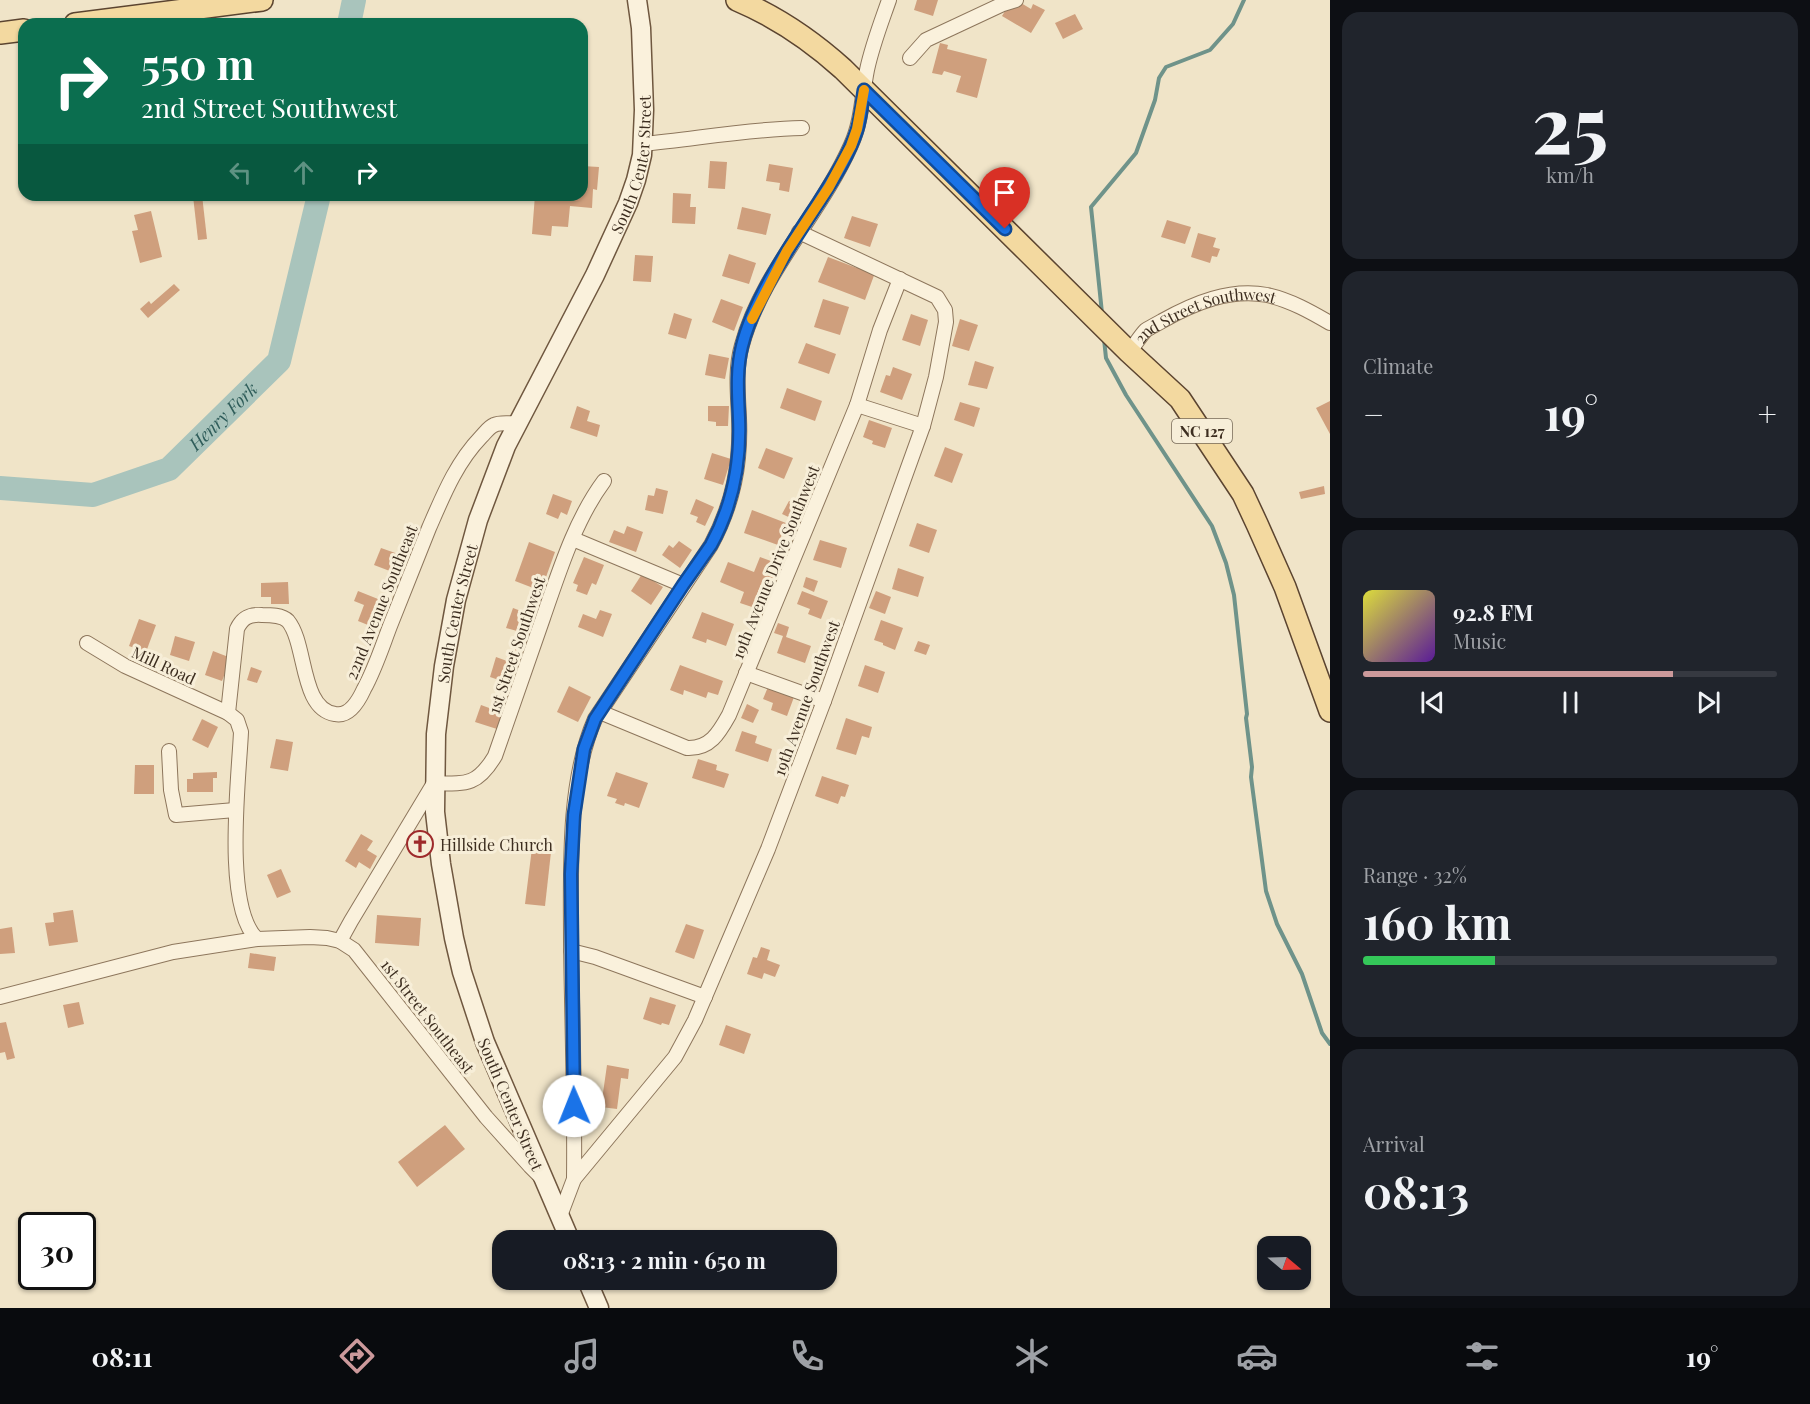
<!DOCTYPE html>
<html lang="en">
<head>
<meta charset="utf-8">
<style>
  body { margin:0; font-family:"Playfair Display",serif; background:#20242c; color:#f1f3f6; height:100vh; display:flex; flex-direction:column; font-size:22px; white-space:nowrap }
  * { box-sizing:border-box; margin:0 }
  p { font-size:20px; color:#9ea1a6 }
  .icon { flex:none; width:33px; height:33px; fill:none; stroke:currentColor; stroke-width:2; stroke-linecap:round; stroke-linejoin:round }
  .map { position:relative; flex:1; overflow:hidden }
  .details { display:flex; flex-direction:column; gap:12px; padding:12px; background:#0d0f14; width:480px }
  .details>* { flex:none }
  .guide { position:absolute; left:18px; top:18px; width:570px; height:183px; border-radius:18px; box-shadow:0 2px 4px #0004; background:#0b6e4f; color:#fff; overflow:hidden }
  .needle { width:39px; rotate:109deg }
  .buttons { position:absolute; left:1257px; top:1236px; display:grid; gap:12px }
  .buttons a { display:grid; place-items:center; width:54px; height:54px; border-radius:12px; background:#171b24; box-shadow:0 2px 4px #0004; font-size:30px }
  .speed { position:absolute; left:18px; top:1212px; display:flex; gap:12px; font-size:30px; font-weight:700; text-align:center }
  .speed>* { display:grid; place-content:center; width:78px; height:78px; border-radius:50%; background:#171b24; box-shadow:0 2px 4px #0004; line-height:1 }
  .speed .limit { border:3px solid #111; border-radius:9px; background:#fff; color:#111 }
  .pin { position:absolute; display:grid; place-items:center; width:51px; height:51px; color:#fff; margin:-62px -26px; border-radius:50% 50% 50% 0; rotate:-45deg; box-shadow:0 0 6px #0007 }
  .pin .icon { rotate:45deg }
  .me { position:absolute; width:66px; margin:-33px; rotate:359deg; stroke-linejoin:round; filter:drop-shadow(0 0 4px #0008) }
  .turn { display:flex; align-items:center; gap:21px; height:126px; padding:0 24px; font-size:27px }
  .turn .icon { width:78px; height:78px; stroke-width:2.5 }
  .turn b { display:block; font-size:42px; line-height:51px }
  .lanes { display:flex; align-items:center; height:57px; padding:0 24px; background:#0003; justify-content:center; gap:30px; direction:ltr }
  .lanes .off { opacity:.35 }
  .big { font-size:45px; font-weight:700; line-height:1.1 }
  .details .card { flex:1; display:flex; flex-direction:column; justify-content:center; gap:9px; min-width:0; padding:0 21px; border-radius:18px; background:#20242c }
  .details .dial { align-items:center; gap:0 }
  .dial b { font-size:78px; line-height:1 }
  .song { display:flex; align-items:center; gap:18px }
  .cover { width:72px; height:72px; border-radius:9px; background:linear-gradient(135deg,hsl(60 70% 55%),hsl(270 70% 35%)) }
  .played { height:6px; border-radius:3px; background:linear-gradient(90deg,#cc999b 75%,#363941 75%) }
  .keys { display:flex; justify-content:space-around; direction:ltr }
  .heat { display:flex; justify-content:space-between; align-items:center; font-size:33px; direction:ltr }
  .charge { height:9px; border-radius:4px; background:linear-gradient(90deg,#34c759 32%,#363941 0) }
  .trip { position:absolute; left:492px; top:1230px; width:345px; height:60px; border-radius:18px; background:#171b24; box-shadow:0 2px 4px #0004; font-weight:700; line-height:60px; text-align:center }
  .menu { display:flex; height:96px; justify-content:space-around; align-items:center; background:#090b0e; color:#9ea1a6 }
  .menu .icon { width:42px; height:42px }
  .menu .selected { color:#cc999b }
  .menu b { font-size:27px; color:#f1f3f6 }
  main { display:flex; flex:1; min-height:0 }
  .map>svg:first-child { display:block }
  .lines { fill:none; stroke-linecap:round; stroke-linejoin:round }
  .stream { stroke:#6f938a; stroke-width:4 }
  .river { stroke:#a9c4bc; stroke-width:24 }
  .building { fill:#cf9f7d }
  .street-casing { stroke:#8d765c; stroke-width:16 }
  .secondary-casing { stroke:#6f573f; stroke-width:21 }
  .primary-casing { stroke:#5b4430; stroke-width:24 }
  .street { stroke:#faf1dc; stroke-width:14 }
  .secondary { stroke:#faf1dc; stroke-width:18 }
  .primary { stroke:#f3d9a0; stroke-width:21 }
  .route-casing { stroke:#114b97; stroke-width:15 }
  .route { stroke:#1a73e8; stroke-width:10 }
  .slow { stroke:#f59e0b; stroke-width:10 }
  .labels { text-anchor:middle; dominant-baseline:central; stroke-width:6; stroke-linejoin:round; paint-order:stroke }
  .shield { fill:#f7eed8; stroke:#756857; stroke-width:1.5 }
  .shield-label { font-size:15px; font-weight:bold; fill:#3d2e20 }
  .street-label { font-size:16px; fill:#3d2e20; stroke:#f7eed8 }
  .poi-label { font-size:16px; fill:#3d2e20; stroke:#f7eed8; text-anchor:start }
  .water-label { font-size:18px; font-style:italic; fill:#2f5d5a; stroke:#f7eed8 }
</style>
</head>
<body>
<main>
<div class="map">
<svg width="1330" height="1308" viewBox="0 0 1330 1308">
  <rect width="100%" height="100%" fill="#f0e4c8"/>
  <g class="lines">
    <g class="stream">
      <path d="M1102,313L1091,207L1136,153L1155,100L1159,78L1166,67L1210,50L1233,24L1244,0"/>
      <path d="M1104,339L1106,358L1126,395L1212,526L1226,563L1234,595L1247,714L1246,718L1252,767L1251,777L1266,891L1277,924L1302,974L1322,1033L1330,1044"/>
    </g>
    <g class="river">
      <path d="M349,24L354,0"/>
      <path id="s1" d="M0,488L93,495L169,469L279,361L319,195"/>
    </g>
  </g>
  <g class="building">
    <path d="M917,0H938L933,16L914,10Z"/>
    <path d="M1010,3L1018,8L1021,3L1031,9L1033,4L1045,10L1031,33L1002,16Z"/>
    <path d="M1075,14L1083,29L1063,39L1055,23Z"/>
    <path d="M940,43L948,45L947,49L987,59L977,98L956,92L961,76L944,71L942,75L932,73Z"/>
    <path d="M710,161L727,162L725,189L708,188Z"/>
    <path d="M769,164L793,168L789,192L779,190L780,183L766,181Z"/>
    <path d="M582,166L599,167L597,190L593,189L592,208L570,206L568,227L552,226L551,236L532,234L535,195H582Z"/>
    <path d="M673,193L691,194L690,207H696L695,224L672,223Z"/>
    <path d="M202,195L207,239L198,240L193,196Z"/>
    <path d="M742,207L771,214L766,235L737,229Z"/>
    <path d="M151,211L162,257L140,263L132,231L138,230L134,215Z"/>
    <path d="M852,216L878,224L870,247L844,238Z"/>
    <path d="M1167,220L1191,227L1185,244L1161,237Z"/>
    <path d="M1198,233L1216,238L1213,247L1220,249L1217,257L1212,256L1210,263L1191,257Z"/>
    <path d="M729,254L756,263L749,284L722,276Z"/>
    <path d="M635,255L653,256L651,282L633,281Z"/>
    <path d="M828,257L857,268L858,263L876,270L865,300L818,282Z"/>
    <path d="M174,284L180,290L148,318L140,309L149,301L151,304Z"/>
    <path d="M721,299L743,307L734,331L712,322Z"/>
    <path d="M823,299L849,307L840,335L814,327Z"/>
    <path d="M674,313L692,319L686,339L668,334Z"/>
    <path d="M911,314L928,320L920,346L902,340Z"/>
    <path d="M960,319L978,325L969,351L952,346Z"/>
    <path d="M806,343L836,354L829,374L798,363Z"/>
    <path d="M709,354L729,358L725,379L705,375Z"/>
    <path d="M975,361L994,367L987,389L968,385Z"/>
    <path d="M893,367L912,374L902,400L880,392L886,375L890,376Z"/>
    <path d="M787,388L822,401L815,421L780,408Z"/>
    <path d="M1330,401V434L1316,408Z"/>
    <path d="M960,402L980,408L974,427L954,420Z"/>
    <path d="M577,406L590,411L587,421L600,425L597,437L570,428Z"/>
    <path d="M708,406H729L728,426H716V422L708,421Z"/>
    <path d="M869,420L892,428L885,448L872,444L873,441L863,437Z"/>
    <path d="M945,447L963,454L952,483L934,476Z"/>
    <path d="M766,448L793,458L784,479L758,468Z"/>
    <path d="M712,453L731,459L723,485L704,479Z"/>
    <path d="M1324,486L1325,494L1301,499L1299,492Z"/>
    <path d="M656,488L668,491L663,514L645,510L648,495L654,496Z"/>
    <path d="M553,494L572,501L567,515L561,512L558,519L546,514Z"/>
    <path d="M696,499L714,507L705,526L696,522L698,517L690,514Z"/>
    <path d="M789,501L801,507L795,520L782,514Z"/>
    <path d="M752,510L786,523L778,545L744,533Z"/>
    <path d="M917,523L937,530L929,553L909,546Z"/>
    <path d="M627,526L643,532L636,552L609,542L614,530L624,534Z"/>
    <path d="M820,540L847,548L841,568L813,560Z"/>
    <path d="M679,541L692,550L680,568L662,555L669,545L673,548Z"/>
    <path d="M529,542L555,552L541,591L515,581Z"/>
    <path d="M381,548L401,555L395,573L374,565Z"/>
    <path d="M584,557L604,565L596,585L592,583L587,595L576,591L578,585L573,583Z"/>
    <path d="M760,557L779,564L772,582L763,579L752,607L740,603L744,592L720,582L728,562L754,572Z"/>
    <path d="M898,568L924,577L918,597L892,589Z"/>
    <path d="M642,574L663,587L651,605L631,591Z"/>
    <path d="M806,577L818,581L814,592L803,587Z"/>
    <path d="M288,582L289,604H271V597H261V583Z"/>
    <path d="M358,591L383,601L373,627L358,621L364,605L354,601Z"/>
    <path d="M802,591L828,601L821,619L808,614L810,609L797,604Z"/>
    <path d="M876,591L891,597L885,614L869,608Z"/>
    <path d="M513,608L534,616L511,684L490,677L496,657L507,661L517,631L506,628Z"/>
    <path d="M600,610L612,614L603,637L578,627L583,614L596,619Z"/>
    <path d="M702,612L734,624L726,646L707,639L706,643L692,638Z"/>
    <path d="M139,619L156,625L146,652L129,646Z"/>
    <path d="M881,620L903,628L895,650L883,645V643L874,640Z"/>
    <path d="M778,623L789,627L786,637L811,646L805,663L777,653L783,636L774,633Z"/>
    <path d="M175,636L195,642L189,661L170,655Z"/>
    <path d="M918,641L930,645L926,655L914,651Z"/>
    <path d="M213,651L231,658L222,681L205,675Z"/>
    <path d="M680,665L723,681L718,695L708,692L706,698L684,690L683,695L670,690Z"/>
    <path d="M865,665L885,672L878,693L858,686Z"/>
    <path d="M251,667L262,671L257,683L247,680Z"/>
    <path d="M569,686L591,697L578,722L557,712Z"/>
    <path d="M768,687L794,697L787,716L771,710L773,703L763,699Z"/>
    <path d="M747,704L759,710L753,723L741,718Z"/>
    <path d="M481,705L503,713L497,729L475,722Z"/>
    <path d="M846,718L872,727L869,738L862,736L856,755L836,749Z"/>
    <path d="M202,719L218,727L208,748L192,740Z"/>
    <path d="M742,731L757,736L755,743L772,749L768,762L735,751Z"/>
    <path d="M276,739L293,742L288,771L270,768Z"/>
    <path d="M698,759L717,765L716,770L729,774L724,788L692,778Z"/>
    <path d="M135,765H154V794H134Z"/>
    <path d="M217,772V778H213V792H187V779H193V773Z"/>
    <path d="M616,772L648,783L639,808L625,803L624,806L615,803L617,799L607,796Z"/>
    <path d="M822,776L849,785L845,797L841,796L838,804L815,796Z"/>
    <path d="M361,834L373,841L367,850L377,856L370,869L359,862L356,868L345,861Z"/>
    <path d="M533,840L552,843L545,906L525,904Z"/>
    <path d="M281,869L291,892L277,898L267,875Z"/>
    <path d="M73,910L78,942L49,946L45,923L54,922L53,913Z"/>
    <path d="M377,915L421,918L419,946L375,943Z"/>
    <path d="M686,924L704,930L694,959L675,952Z"/>
    <path d="M12,927L15,953L0,954V929Z"/>
    <path d="M761,947L770,950L767,960L780,965L775,977L764,973L762,979L747,974L753,957L757,958Z"/>
    <path d="M250,953L276,957L274,971L248,968Z"/>
    <path d="M650,997L676,1005L669,1025L662,1023L661,1025L643,1019Z"/>
    <path d="M79,1002L84,1024L68,1028L63,1005Z"/>
    <path d="M6,1022L15,1058L7,1060L5,1052L0,1053V1023Z"/>
    <path d="M726,1025L751,1034L744,1054L719,1045Z"/>
    <path d="M607,1065L629,1069L628,1079L621,1078L617,1109L601,1107Z"/>
    <path d="M445,1125L465,1149L417,1187L398,1162Z"/>
  </g>
  <g class="lines">
    <defs>
      <g id="street">
        <path d="M910,58L926,40L1003,4L1016,0"/>
        <path d="M643,144C696,139 748,129 802,128"/>
        <path id="s2" d="M1129,352C1135,345 1140,336 1146,330C1151,327 1157,324 1162,321C1194,303 1230,288 1267,295C1290,300 1311,312 1330,323"/>
        <path d="M857,405L923,426"/>
        <path d="M573,539L683,585"/>
        <path d="M87,643L125,666L228,713"/>
        <path d="M746,673L824,701"/>
        <path d="M600,712L687,748C710,749 719,733 729,715L857,405L880,330L900,279"/>
        <path d="M169,751L171,790L176,815L235,810"/>
        <path d="M257,939C223,907 239,777 241,732L237,720L228,713L237,629C242,618 249,614 262,615C270,615 282,615 288,621C307,644 300,709 335,714C349,717 359,700 364,689C375,669 382,647 390,626C403,593 416,561 429,528C443,496 456,463 481,437C485,433 489,427 494,425C500,422 509,424 516,423"/>
        <path d="M340,941L351,921L434,783C466,784 477,786 495,756C511,710 527,664 543,618C559,572 575,520 604,481"/>
        <path d="M571,951L595,957L705,997"/>
        <path d="M0,997L173,952L257,939L310,937L327,938L340,941L354,950L486,1117L530,1166L541,1177"/>
        <path d="M574,1179C575,1100 572,1020 571,941C571,871 567,783 595,719L711,545C733,504 741,464 739,418C738,393 735,369 742,345C762,272 821,213 851,145C862,121 862,95 867,70C872,46 881,23 889,0"/>
        <path d="M560,1216L574,1179L675,1057L695,1020L768,849L824,701L923,426L936,377L946,322L945,310L937,297L799,232"/>
      </g>
      <g id="secondary">
        <path id="s3" d="M570,1240L485,1042L462,972L454,938L441,864L435,812L436,734L444,666L456,600L478,520L506,446L595,275L628,203L636,180L642,155L644,110L641,28L637,0"/>
        <path d="M587,1280L599,1308"/>
      </g>
      <g id="primary">
        <path d="M737,0C777,17 812,41 843,69L1129,352L1180,399L1243,494L1257,524L1285,587L1330,711"/>
        <path d="M75,24L262,0"/>
        <path d="M0,33L24,30"/>
      </g>
    </defs>
    <use href="#street" class="street-casing"/>
    <use href="#secondary" class="secondary-casing"/>
    <use href="#primary" class="primary-casing"/>
    <use href="#street" class="street"/>
    <use href="#secondary" class="secondary"/>
    <use href="#primary" class="primary"/>
  </g>
  <g class="lines">
    <defs>
      <path id="route" d="M574,1106L571,874L574,815L584,749L595,719L683,585L711,545C733,505 741,464 739,418C738,394 736,370 742,346C754,298 792,243 819,202C833,180 849,155 857,130C861,117 862,103 864,90L1005,229"/>
    </defs>
    <use href="#route" class="route-casing"/>
    <use href="#route" class="route"/>
    <path class="slow" d="M752,319L787,251L829,187L851,146L857,129L864,90"/>
  </g>
  <defs>
    <symbol id="church-ring" viewBox="-11 -11 22 22"><circle r="9.5" fill="#f7eed8" stroke="#9e2a2b" stroke-width="1.5"/><path d="M-1.2-6h2.4v3.5h3.3v2.4h-3.3V6h-2.4V-.1h-3.3v-2.4h3.3Z" fill="#9e2a2b"/></symbol>
  </defs>
  <g fill-rule="evenodd">
    <use href="#church-ring" x="405" y="829" width="30" height="30"/>
  </g>
  <g class="labels">
    <rect class="shield" x="1172" y="419" width="60" height="24" rx="4.5"/>
    <g class="shield-label">
      <text x="1202" y="431">NC 127</text>
    </g>
    <g class="street-label">
      <text stroke="none"><textPath href="#s3" startOffset="1138">South Center Street</textPath></text>
      <text stroke="none"><textPath href="#s2" startOffset="90">2nd Street Southwest</textPath></text>
      <text transform="translate(775 562) rotate(-68)">19th Avenue Drive Southwest</text>
      <text transform="translate(381 602) rotate(-68)">22nd Avenue Southeast</text>
      <text stroke="none"><textPath href="#s3" startOffset="652">South Center Street</textPath></text>
      <text transform="translate(516 645) rotate(-71)">1st Street Southwest</text>
      <text transform="translate(164 665) rotate(25)">Mill Road</text>
      <text transform="translate(806 698) rotate(-70)">19th Avenue Southwest</text>
      <text transform="translate(428 1016) rotate(52)">1st Street Southeast</text>
      <text transform="translate(511 1104) rotate(67)">South Center Street</text>
    </g>
    <g class="poi-label">
      <text x="440" y="844">Hillside Church</text>
    </g>
    <g class="water-label">
      <text stroke="none"><textPath href="#s1" startOffset="249">Henry Fork</textPath></text>
    </g>
  </g>
</svg>
<div class="buttons">
<a><svg class="needle" viewBox="-14 -14 28 28"><path d="M0-13l5 13h-10z" fill="#e53935"/><path d="M0 13l5-13h-10z" fill="#9ea1a6"/></svg></a>
</div>
<div class="speed"><div class="limit">30</div></div>
<div class="pin" style="left:1005px;top:229px;background:#d93025"><svg class="icon" aria-label="arrive" viewBox="0 0 24 24"><path d="M6 21V4h12l-3 4 3 4H6"/></svg></div>
<svg class="me" style="left:574px;top:1106px" viewBox="-20 -20 40 40"><circle r="19" fill="#fff"/><path d="M0-13L10 11 0 6-10 11z" fill="#1a73e8"/></svg>
<div class="trip">08:13 · 2 min · 650 m</div>
<div class="guide">
<div class="turn"><svg class="icon" aria-label="right" viewBox="0 0 24 24"><path d="M7 20v-9h11M14 6l5 5-5 5"/></svg><div><b>550 m</b>2nd Street Southwest</div></div>
<div class="lanes"><svg class="icon off" aria-label="left" viewBox="0 0 24 24"><path d="M17 20v-9H6M10 6l-5 5 5 5"/></svg><svg class="icon off" aria-label="ahead" viewBox="0 0 24 24"><path d="M12 20V5M6 11l6-6 6 6"/></svg><svg class="icon" aria-label="right" viewBox="0 0 24 24"><path d="M7 20v-9h11M14 6l5 5-5 5"/></svg></div>
</div>
</div>
<section class="details">
<div class="card dial"><b>25</b><p>km/h</p></div>
<div class="card"><p>Climate</p>
<div class="heat"><a>−</a><b class="big">19°</b><a>+</a></div>
</div>
<div class="card">
<div class="song"><i class="cover"></i><div><b>92.8 FM</b><p>Music</p></div></div>
<div class="played"></div>
<div class="keys"><svg class="icon" aria-label="previous" viewBox="0 0 24 24"><path d="M18 5L8 12l10 7zM5 5v14"/></svg><svg class="icon" aria-label="pause" viewBox="0 0 24 24"><path d="M8 5v14M16 5v14"/></svg><svg class="icon" aria-label="next" viewBox="0 0 24 24"><path d="M6 5l10 7-10 7zM19 5v14"/></svg></div>
</div>
<div class="card"><p>Range · 32%</p><b class="big">160 km</b><div class="charge"></div></div>
<div class="card"><p>Arrival</p><b class="big">08:13</b></div>
</section>
</main>
<nav class="menu">
<b>08:11</b>
<svg class="icon selected" aria-label="directions" viewBox="0 0 24 24"><path d="M12 3l9 9-9 9-9-9zM9 14v-3h6M13 9l2 2-2 2"/></svg>
<svg class="icon" aria-label="music" viewBox="0 0 24 24"><path d="M9 18V5l10-2v13"/><circle cx="6" cy="18" r="3"/><circle cx="16" cy="16" r="3"/></svg>
<svg class="icon" aria-label="phone" viewBox="0 0 24 24"><path d="M5 4h4l2 5-3 2q2 4 5 5l2-3 5 2v4C11 20 4 13 5 4z"/></svg>
<svg class="icon" aria-label="climate" viewBox="0 0 24 24"><path d="M12 3v18M4 7l16 10M4 17L20 7"/></svg>
<svg class="icon" aria-label="car" viewBox="0 0 24 24"><path d="M5 17H2v-5l4-1 3-4h7l3 4 3 1v5h-3M9 17h6M6 11h13"/><circle cx="7" cy="17" r="2"/><circle cx="17" cy="17" r="2"/></svg>
<svg class="icon" aria-label="filters" viewBox="0 0 24 24"><path d="M4 7h16M4 17h16"/><circle cx="9" cy="7" r="2"/><circle cx="15" cy="17" r="2"/></svg>
<b>19°</b>
</nav>
</body>
</html>
